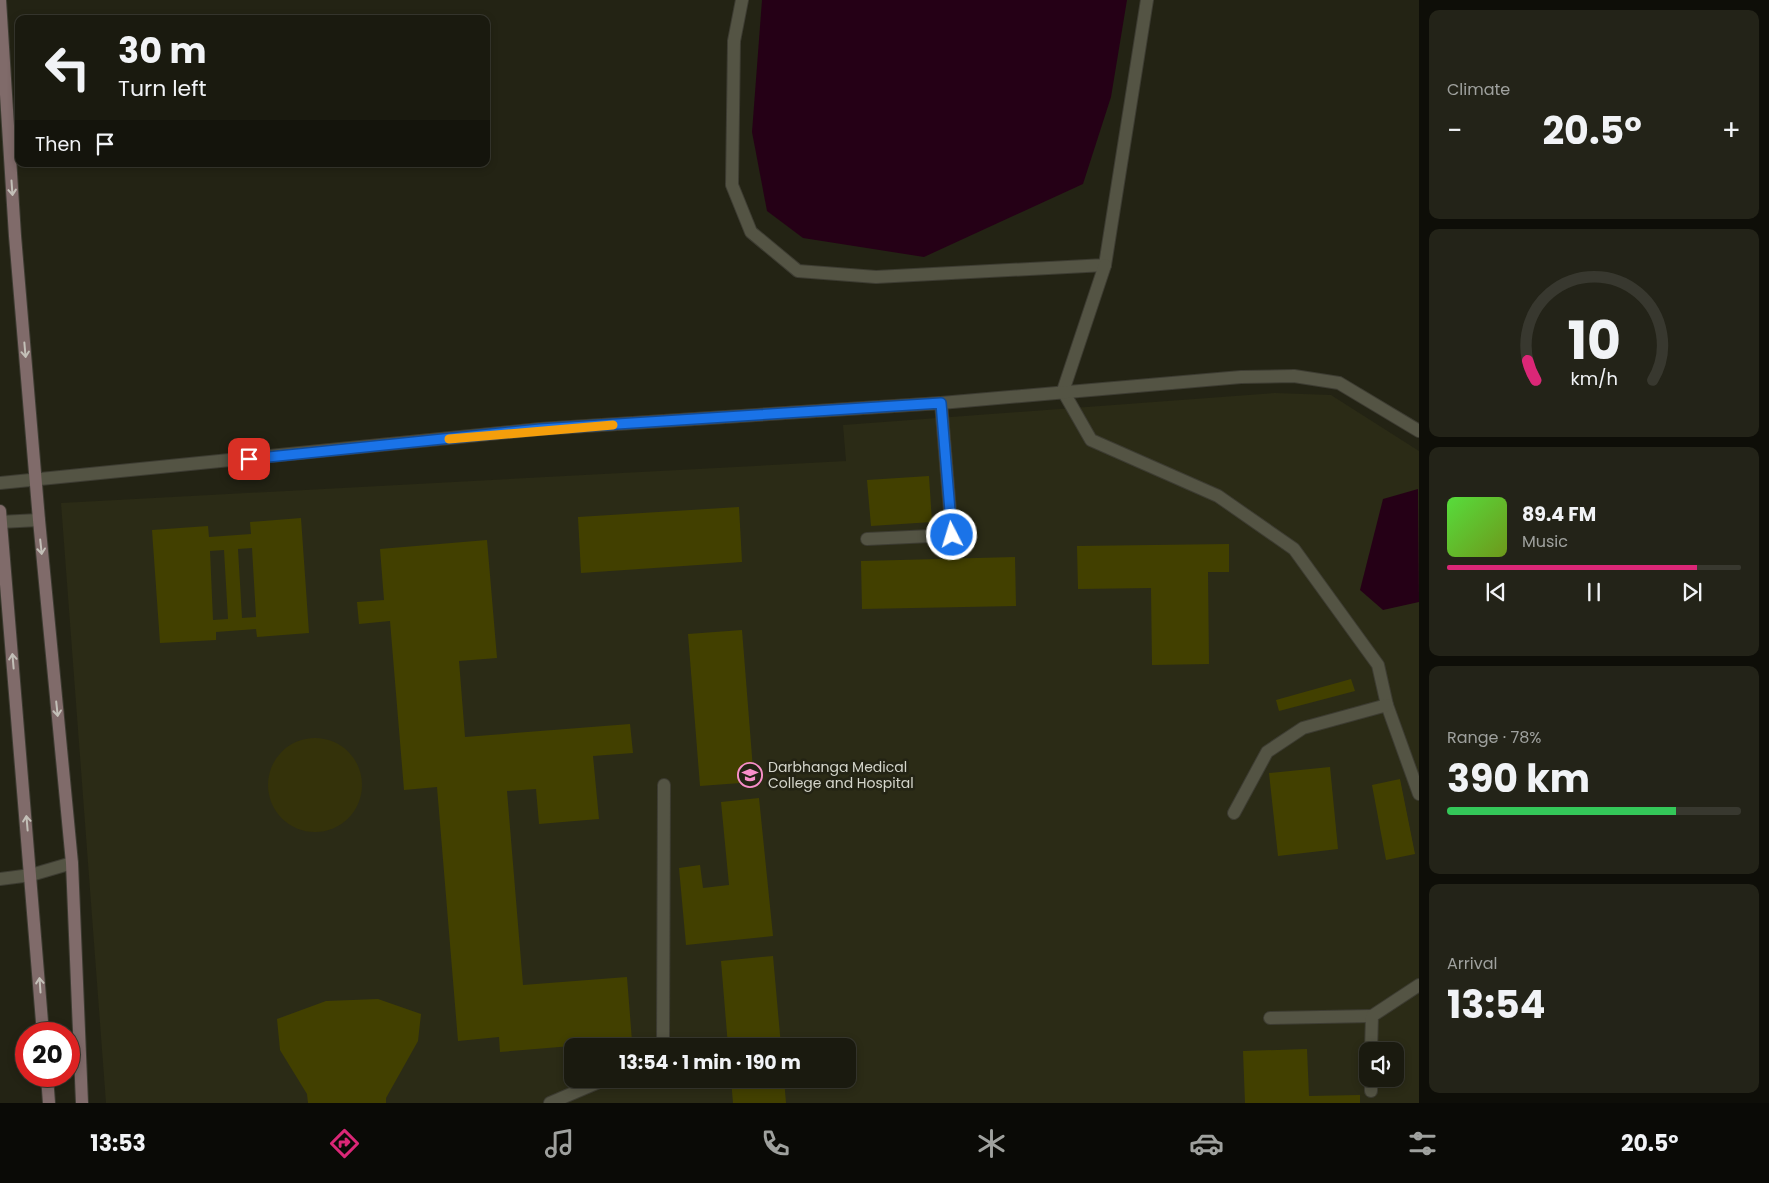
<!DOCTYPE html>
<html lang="en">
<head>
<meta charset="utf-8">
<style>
  body { margin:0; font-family:Poppins,sans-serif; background:#232318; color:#f1f3f6; height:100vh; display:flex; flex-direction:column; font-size:19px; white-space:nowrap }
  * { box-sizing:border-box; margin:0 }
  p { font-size:16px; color:#9fa19e }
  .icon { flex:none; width:28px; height:28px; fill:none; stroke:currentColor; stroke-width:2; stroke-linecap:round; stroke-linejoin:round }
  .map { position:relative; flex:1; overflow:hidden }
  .details { display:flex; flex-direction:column; gap:10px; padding:10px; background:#0e0e08; width:350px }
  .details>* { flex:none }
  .top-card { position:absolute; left:15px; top:15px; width:475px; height:152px; border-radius:10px; box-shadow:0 2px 8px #0003,0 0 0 1px #38382f; background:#1a1a0f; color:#f1f3f6; overflow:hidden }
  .controls { position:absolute; left:1359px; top:1042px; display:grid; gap:10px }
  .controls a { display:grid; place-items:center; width:45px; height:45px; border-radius:10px; background:#1a1a0f; box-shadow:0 2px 8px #0003,0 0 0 1px #38382f; font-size:25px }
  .speed { position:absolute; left:15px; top:1022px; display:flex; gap:10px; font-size:25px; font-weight:700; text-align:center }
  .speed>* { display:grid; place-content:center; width:65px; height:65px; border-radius:50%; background:#1a1a0f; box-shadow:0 2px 8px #0003,0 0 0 1px #38382f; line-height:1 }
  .speed .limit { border:8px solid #d22; background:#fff; color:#111 }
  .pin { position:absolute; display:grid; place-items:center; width:42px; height:42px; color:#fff; margin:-21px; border-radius:10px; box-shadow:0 2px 8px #0006 }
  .me { position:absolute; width:55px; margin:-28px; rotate:355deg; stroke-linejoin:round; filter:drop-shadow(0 0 4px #0008) }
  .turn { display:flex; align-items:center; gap:18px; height:105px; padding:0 20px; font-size:22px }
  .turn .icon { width:65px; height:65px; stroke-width:2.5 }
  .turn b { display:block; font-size:35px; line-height:42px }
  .then { display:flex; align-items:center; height:48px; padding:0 20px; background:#0003; gap:10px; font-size:19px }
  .big { font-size:38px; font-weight:700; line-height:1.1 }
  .details .widget { flex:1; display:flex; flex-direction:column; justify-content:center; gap:8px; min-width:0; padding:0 18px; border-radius:10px; background:#232318 }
  .details .dial { align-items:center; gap:0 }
  .dial svg { height:130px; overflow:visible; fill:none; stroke:#38382f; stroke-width:7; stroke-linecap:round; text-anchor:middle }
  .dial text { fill:#f1f3f6; stroke:none }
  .song { display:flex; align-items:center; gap:15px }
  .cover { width:60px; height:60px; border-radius:8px; background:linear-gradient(135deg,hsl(110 70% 55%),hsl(80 70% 35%)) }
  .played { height:5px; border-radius:2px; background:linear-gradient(90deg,#db2777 85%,#38382f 85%) }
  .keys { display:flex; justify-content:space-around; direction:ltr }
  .heat { display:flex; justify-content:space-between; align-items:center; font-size:28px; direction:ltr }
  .charge { height:8px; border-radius:4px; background:linear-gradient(90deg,#34c759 78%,#38382f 0) }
  .trip { position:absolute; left:564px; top:1038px; width:292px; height:50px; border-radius:10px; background:#1a1a0f; box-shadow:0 2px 8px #0003,0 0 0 1px #38382f; font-weight:700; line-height:50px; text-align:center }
  .tab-bar { display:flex; height:80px; justify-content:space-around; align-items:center; background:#0a0a06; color:#9fa19e }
  .tab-bar .icon { width:35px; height:35px }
  .tab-bar .active { color:#db2777 }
  .tab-bar b { font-size:22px; color:#f1f3f6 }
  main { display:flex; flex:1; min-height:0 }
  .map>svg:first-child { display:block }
  .built { fill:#2b2b16; fill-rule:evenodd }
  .green { fill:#34320a }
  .water { fill:#250016 }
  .building { fill:#424000; fill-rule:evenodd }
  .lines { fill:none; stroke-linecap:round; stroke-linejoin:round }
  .lane-casing { stroke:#3d3c32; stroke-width:14 }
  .street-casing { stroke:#3d3c32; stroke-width:14 }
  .secondary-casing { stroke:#3d3c32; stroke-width:14 }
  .lane { stroke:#545444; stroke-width:12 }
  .street { stroke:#545444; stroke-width:12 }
  .secondary { stroke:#806b6a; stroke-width:12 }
  .oneway { stroke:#c3c0b8 }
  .route-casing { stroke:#114b97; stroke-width:12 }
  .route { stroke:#1a73e8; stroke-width:9 }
  .slow { stroke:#f59e0b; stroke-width:9 }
  .labels { text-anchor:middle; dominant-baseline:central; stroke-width:5; stroke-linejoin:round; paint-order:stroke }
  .poi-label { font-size:14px; fill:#d4d5cb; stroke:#232314; text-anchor:start }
</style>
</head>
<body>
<main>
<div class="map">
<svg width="1419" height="1103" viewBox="0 0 1419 1103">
  <rect width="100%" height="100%" fill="#232314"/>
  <path class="built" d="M1275,393L1331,395L1419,451V1103H106L61,503L846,461L843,425ZM572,1046H848V1079H572ZM1368,1051H1395V1079H1368Z"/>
  <circle class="green" cx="315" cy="785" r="47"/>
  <g class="water">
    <path d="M762,0H1127L1111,97L1083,184L924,257L803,238L767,211L752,132Z"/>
    <path d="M1418,489L1419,602L1383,610L1360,590L1383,499Z"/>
  </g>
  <g class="building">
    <path d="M929,476L932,522L871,526L867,480Z"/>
    <path d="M739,507L742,562L581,573L578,517Z"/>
    <path d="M301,518L309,633L257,637L256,629L216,632V640L160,643L152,530L208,526L209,537L251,534L250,522ZM252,548L256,617L242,618L238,549ZM224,550L228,619L213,620L210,551Z"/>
    <path d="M487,540L497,658L459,661L465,737L630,724L633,753L593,756L599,819L539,824L536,789L507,791L523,985L627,977L632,1041L500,1052L499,1037L458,1041L437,787L404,790L390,621L359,624L357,602L384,600L380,549Z"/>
    <path d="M1229,544V572H1208L1209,664L1152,665L1151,588L1078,589L1077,546Z"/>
    <path d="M1015,557L1016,606L862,609L861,561Z"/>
    <path d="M742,630L754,782L700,786L688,634Z"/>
    <path d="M1351,679L1355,691L1279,711L1276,700Z"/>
    <path d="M1330,767L1338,849L1278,856L1269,773Z"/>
    <path d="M1400,779L1415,854L1386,860L1372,785Z"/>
    <path d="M759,798L773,936L686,945L679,868L700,865L703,888L729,885L721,802Z"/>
    <path d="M773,956L781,1046H728L721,961Z"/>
    <path d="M378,999L421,1014L418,1041L386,1098V1103H308L307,1094L280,1050L277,1019L326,1001Z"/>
    <path d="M1307,1049L1309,1096L1360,1095V1103H1245L1243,1051Z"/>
    <path d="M731,1079H784L786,1103H733Z"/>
  </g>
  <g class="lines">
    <defs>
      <g id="lane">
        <path d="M1063,391L1091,440L1218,496L1294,549L1378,665L1387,705L1419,794"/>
        <path d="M867,539L952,535L941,403"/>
        <path d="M1234,813L1267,752L1303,728L1387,705"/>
        <path d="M31,875L72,863"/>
        <path d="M1270,1018L1372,1016"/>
        <path d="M1371,1051L1372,1016L1419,985"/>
        <path d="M1371,1091V1079"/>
      </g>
      <g id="street">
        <path d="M742,0L734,41L732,185L751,232L798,271L876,277L1105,265L1147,0"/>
        <path d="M1063,391L1105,265"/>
        <path d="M0,483L540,429L941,403L1241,377L1294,376L1339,383L1419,431"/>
        <path d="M0,522L39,520"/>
        <path d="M0,879L31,875"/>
        <path d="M663,1046L664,785"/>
        <path d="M550,1103L606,1079"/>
      </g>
      <g id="secondary">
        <path d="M0,0L15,236L39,520L72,863L82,1103"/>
        <path d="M0,511L43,1034"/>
        <path d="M47,1076L49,1103"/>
      </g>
    </defs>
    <use href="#lane" class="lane-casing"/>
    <use href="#street" class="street-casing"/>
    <use href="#secondary" class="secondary-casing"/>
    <use href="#lane" class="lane"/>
    <use href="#street" class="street"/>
    <use href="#secondary" class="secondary"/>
  </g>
  <defs><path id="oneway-shaft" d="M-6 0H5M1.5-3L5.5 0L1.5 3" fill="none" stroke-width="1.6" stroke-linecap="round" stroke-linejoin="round" transform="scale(1.25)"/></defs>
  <g class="oneway">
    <use href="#oneway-shaft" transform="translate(12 188) rotate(86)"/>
    <use href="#oneway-shaft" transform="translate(25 350) rotate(85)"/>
    <use href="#oneway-shaft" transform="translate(41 547) rotate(84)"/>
    <use href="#oneway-shaft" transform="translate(13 661) rotate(-95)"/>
    <use href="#oneway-shaft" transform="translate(57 709) rotate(84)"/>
    <use href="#oneway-shaft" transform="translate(27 823) rotate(-95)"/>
    <use href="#oneway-shaft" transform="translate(40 985) rotate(-94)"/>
  </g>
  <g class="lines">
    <defs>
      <path id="route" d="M249,459L540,429L941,403L952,535"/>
    </defs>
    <use href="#route" class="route-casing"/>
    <use href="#route" class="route"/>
    <path class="slow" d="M449,439L613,425"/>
  </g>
  <defs>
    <symbol id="university-ring" viewBox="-11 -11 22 22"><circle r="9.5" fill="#232314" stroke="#f98fca" stroke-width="1.5"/><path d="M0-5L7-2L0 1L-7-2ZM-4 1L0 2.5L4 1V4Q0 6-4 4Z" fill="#f98fca"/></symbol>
  </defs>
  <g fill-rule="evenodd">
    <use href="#university-ring" x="736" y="761" width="28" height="28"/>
  </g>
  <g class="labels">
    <g class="poi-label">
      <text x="768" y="767">Darbhanga Medical<tspan x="768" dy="16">College and Hospital</tspan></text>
    </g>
  </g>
</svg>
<div class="controls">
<a><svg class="icon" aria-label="sound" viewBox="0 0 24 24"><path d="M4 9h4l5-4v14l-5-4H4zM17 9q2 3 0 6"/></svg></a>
</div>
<div class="speed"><div class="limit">20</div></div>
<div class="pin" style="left:249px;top:459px;background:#d93025"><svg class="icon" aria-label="arrive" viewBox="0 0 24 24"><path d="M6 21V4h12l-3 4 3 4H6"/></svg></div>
<svg class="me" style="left:952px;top:535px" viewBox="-20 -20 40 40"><circle r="17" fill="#1a73e8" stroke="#fff" stroke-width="3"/><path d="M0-11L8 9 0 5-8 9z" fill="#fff"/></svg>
<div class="trip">13:54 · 1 min · 190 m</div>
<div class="top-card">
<div class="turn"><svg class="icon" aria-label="left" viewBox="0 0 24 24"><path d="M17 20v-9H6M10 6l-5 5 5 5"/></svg><div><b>30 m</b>Turn left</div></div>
<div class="then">Then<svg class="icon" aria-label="arrive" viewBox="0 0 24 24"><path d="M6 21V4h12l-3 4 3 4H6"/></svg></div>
</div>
</div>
<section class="details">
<div class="widget"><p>Climate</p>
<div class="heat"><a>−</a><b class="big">20.5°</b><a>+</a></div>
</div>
<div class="widget dial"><svg viewBox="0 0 100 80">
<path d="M14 69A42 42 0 1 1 86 69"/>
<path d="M14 69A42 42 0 0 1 9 57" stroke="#db2777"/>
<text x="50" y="56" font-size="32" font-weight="700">10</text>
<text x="50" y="72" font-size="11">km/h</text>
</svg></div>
<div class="widget">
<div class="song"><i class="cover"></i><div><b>89.4 FM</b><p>Music</p></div></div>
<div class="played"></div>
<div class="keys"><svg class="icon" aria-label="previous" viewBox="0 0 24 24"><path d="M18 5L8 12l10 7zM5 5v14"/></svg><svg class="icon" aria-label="pause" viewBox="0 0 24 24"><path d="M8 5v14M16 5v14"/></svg><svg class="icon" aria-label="next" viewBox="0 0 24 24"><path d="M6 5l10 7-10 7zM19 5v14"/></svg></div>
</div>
<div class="widget"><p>Range · 78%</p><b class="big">390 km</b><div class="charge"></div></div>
<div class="widget"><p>Arrival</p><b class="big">13:54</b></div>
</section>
</main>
<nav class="tab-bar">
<b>13:53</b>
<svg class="icon active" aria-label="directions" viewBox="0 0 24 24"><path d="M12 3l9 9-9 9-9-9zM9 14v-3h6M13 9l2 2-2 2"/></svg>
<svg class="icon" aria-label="music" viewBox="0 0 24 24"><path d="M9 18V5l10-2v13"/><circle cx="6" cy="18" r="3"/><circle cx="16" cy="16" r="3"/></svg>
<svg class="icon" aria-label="phone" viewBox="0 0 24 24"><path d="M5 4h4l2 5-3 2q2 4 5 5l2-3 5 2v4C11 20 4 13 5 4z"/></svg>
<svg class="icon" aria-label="climate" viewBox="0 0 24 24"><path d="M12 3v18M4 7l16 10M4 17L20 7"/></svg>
<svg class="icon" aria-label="car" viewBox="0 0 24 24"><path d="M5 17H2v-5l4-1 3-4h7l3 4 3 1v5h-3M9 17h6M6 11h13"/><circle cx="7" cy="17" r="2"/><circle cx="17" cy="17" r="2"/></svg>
<svg class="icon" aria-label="filters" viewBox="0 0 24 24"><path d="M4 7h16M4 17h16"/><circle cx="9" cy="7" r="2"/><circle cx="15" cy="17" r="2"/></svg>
<b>20.5°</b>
</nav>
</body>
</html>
